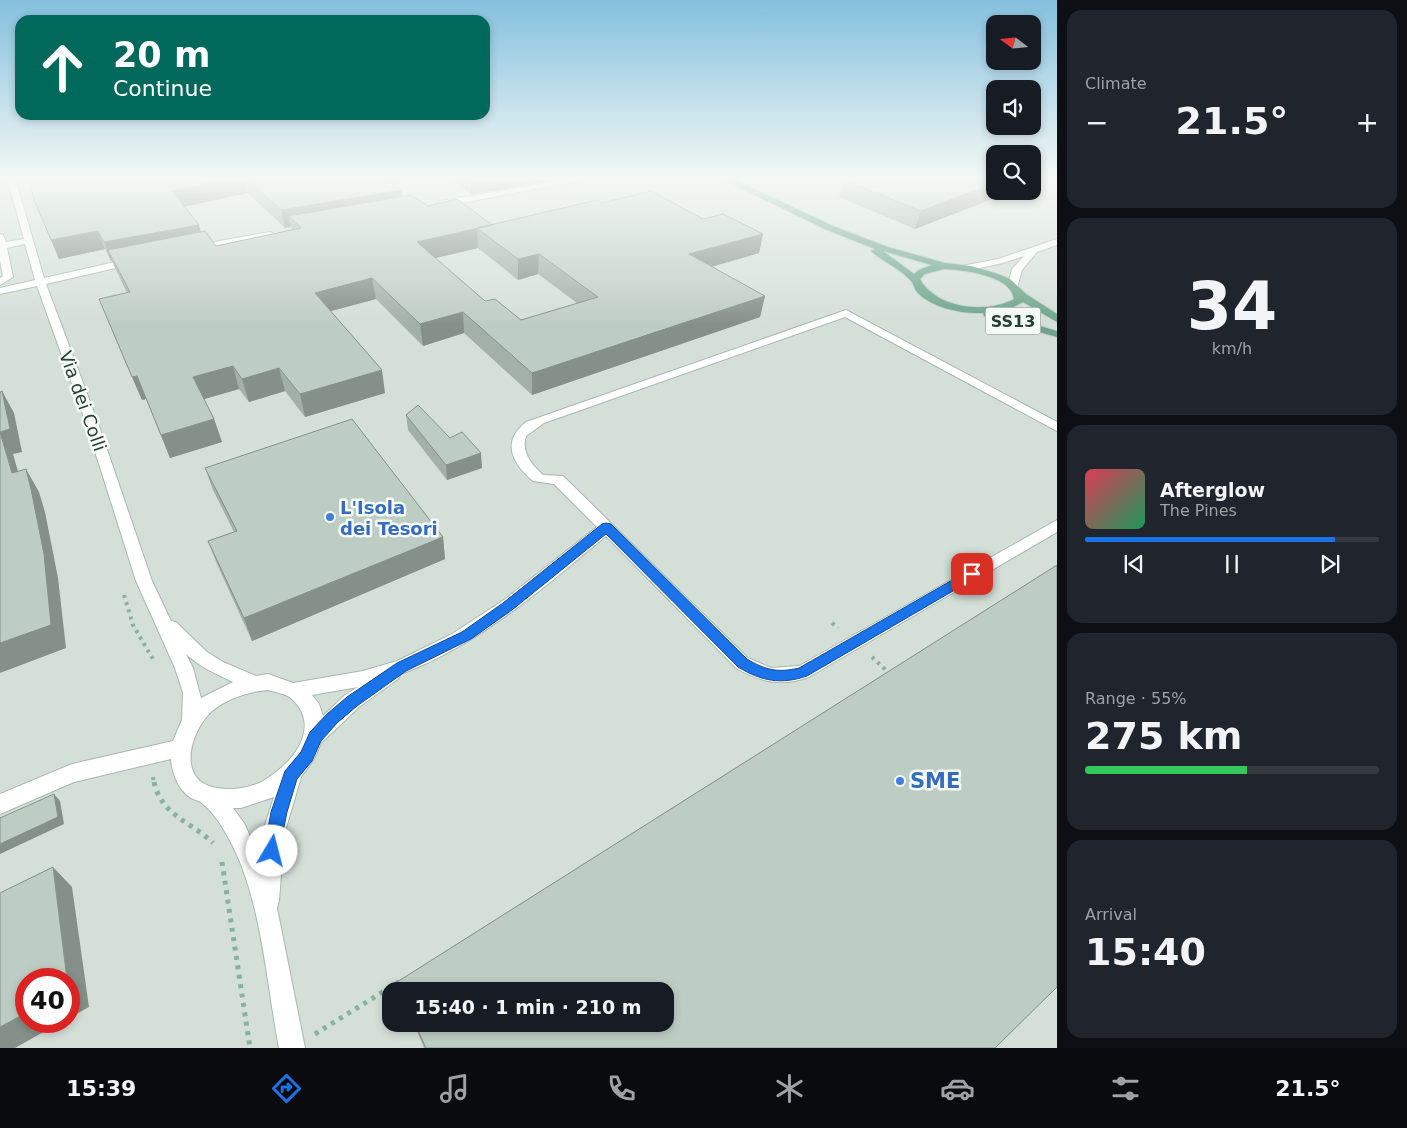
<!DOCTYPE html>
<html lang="en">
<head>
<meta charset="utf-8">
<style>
  body { margin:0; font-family:"DejaVu Sans",sans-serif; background:#20242c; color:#f1f3f6; height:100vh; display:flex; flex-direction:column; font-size:19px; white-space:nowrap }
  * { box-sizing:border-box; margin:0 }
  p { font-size:16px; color:#9ea1a6 }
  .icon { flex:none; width:28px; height:28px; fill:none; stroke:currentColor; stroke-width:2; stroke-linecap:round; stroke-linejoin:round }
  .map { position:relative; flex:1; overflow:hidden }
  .drawer { display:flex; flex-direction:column; gap:10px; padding:10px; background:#0d0f14; width:350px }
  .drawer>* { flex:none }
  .hud { position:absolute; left:15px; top:15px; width:475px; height:105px; border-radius:15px; box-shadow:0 2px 8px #0003; background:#00695c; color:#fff; overflow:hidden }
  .needle { width:32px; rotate:286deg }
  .controls { position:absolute; left:986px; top:15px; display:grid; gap:10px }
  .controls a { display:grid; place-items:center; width:55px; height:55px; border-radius:10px; background:#171b24; box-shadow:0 2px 8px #0003; font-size:25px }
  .speed { position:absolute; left:15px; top:968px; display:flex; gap:10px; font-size:25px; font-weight:700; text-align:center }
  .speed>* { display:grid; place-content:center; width:65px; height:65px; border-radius:50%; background:#171b24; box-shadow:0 2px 8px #0003; line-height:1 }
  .speed .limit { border:8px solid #d22; background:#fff; color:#111 }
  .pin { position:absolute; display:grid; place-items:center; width:42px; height:42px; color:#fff; margin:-21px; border-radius:10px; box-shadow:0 2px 8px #0006 }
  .me { position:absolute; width:55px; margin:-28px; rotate:8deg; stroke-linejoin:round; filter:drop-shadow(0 0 4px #0008) }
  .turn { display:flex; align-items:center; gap:18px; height:105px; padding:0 15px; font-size:22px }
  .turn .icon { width:65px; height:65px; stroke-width:2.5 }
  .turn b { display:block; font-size:35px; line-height:42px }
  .big { font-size:38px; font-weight:700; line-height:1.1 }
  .drawer .tile { flex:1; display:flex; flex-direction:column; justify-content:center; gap:8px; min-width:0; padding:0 18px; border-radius:15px; background:#20242c }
  .drawer .dial { align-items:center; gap:0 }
  .dial b { font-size:65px; line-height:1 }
  .song { display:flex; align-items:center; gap:15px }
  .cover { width:60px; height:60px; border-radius:8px; background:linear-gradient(135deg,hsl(350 70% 55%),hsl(150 70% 35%)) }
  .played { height:5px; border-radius:2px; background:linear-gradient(90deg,#1a73e8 85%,#363941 85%) }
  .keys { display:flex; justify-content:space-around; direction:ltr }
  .heat { display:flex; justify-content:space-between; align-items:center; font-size:28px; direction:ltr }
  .charge { height:8px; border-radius:4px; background:linear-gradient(90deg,#34c759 55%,#363941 0) }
  .trip { position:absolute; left:382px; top:982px; width:292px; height:50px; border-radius:15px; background:#171b24; box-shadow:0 2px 8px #0003; font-weight:700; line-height:50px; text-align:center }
  .tab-bar { display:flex; height:80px; justify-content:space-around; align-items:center; background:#090b0e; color:#9ea1a6 }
  .tab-bar .icon { width:35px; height:35px }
  .tab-bar .active { color:#1a73e8 }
  .tab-bar b { font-size:22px; color:#f1f3f6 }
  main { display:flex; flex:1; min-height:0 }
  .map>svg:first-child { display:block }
  .built { fill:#d4dfd8; fill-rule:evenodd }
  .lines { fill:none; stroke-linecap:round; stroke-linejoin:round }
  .minor-casing { stroke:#a8b7af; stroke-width:2 }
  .major-casing { stroke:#c2cac6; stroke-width:2 }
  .path-far1 { stroke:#87b29c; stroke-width:4; stroke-dasharray:3 4.5; stroke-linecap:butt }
  .path { stroke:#87b29c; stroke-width:5; stroke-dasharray:4 5.5; stroke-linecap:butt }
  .minor { fill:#fff; fill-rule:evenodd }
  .major { fill:#6ba48a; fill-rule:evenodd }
  .wall { fill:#a3b0a9; fill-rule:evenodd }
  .shaded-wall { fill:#859089 }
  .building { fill:#becdc4; stroke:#859089 }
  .route { fill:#1a73e8; stroke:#114b97 }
  .shop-dot { fill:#3f7fe0; stroke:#f7fbf8; stroke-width:2 }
  .labels { text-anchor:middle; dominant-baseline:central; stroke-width:5; stroke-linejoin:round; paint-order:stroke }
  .shield { fill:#f7fbf8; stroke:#64796f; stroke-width:1 }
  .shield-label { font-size:16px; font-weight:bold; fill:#254134 }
  .street-label { font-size:18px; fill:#254134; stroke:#f7fbf8 }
  .shop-label { font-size:18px; font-weight:bold; fill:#366cbe; stroke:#f7fbf8; text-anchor:start }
  .near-shop-label { font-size:21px; font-weight:bold; fill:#366cbe; stroke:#f7fbf8; text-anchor:start }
</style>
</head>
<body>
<main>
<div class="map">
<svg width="1057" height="1048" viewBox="0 0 1057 1048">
  <rect width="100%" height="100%" fill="#e6efe9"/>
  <path class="built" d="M0,178H995V191H1032L1033,178H1057V1048H0ZM26,979H69V1021H26ZM391,991H666V1024H391Z"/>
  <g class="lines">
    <defs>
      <g id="minor">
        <path d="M7,178H15L44,278L133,258L138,261L133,264L46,284L98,423L152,581L171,621L176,622L207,652L223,662L256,676L268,674L293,683L363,671L397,661L452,634L504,600L597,527L554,484L533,481C512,463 501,442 526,422L846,310L1057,422V431L845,317L544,423L526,436C521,452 531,464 543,475L563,476L748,658L771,668L799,666L1057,520V532L809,677C782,687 760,682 736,668L606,536C542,589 479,645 401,674L398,679L359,707L321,743L314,759L301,777L284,835L279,901L277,908L305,1048H279C266,981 261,890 225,832C220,822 212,812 204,805C201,801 195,800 191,798C178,790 172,773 171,759L74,782L0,814V794L72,764L173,741L182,720L183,693L175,668L136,581L86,423L37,286L0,294V288L35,280L25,244L7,248L13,277L0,285V278L3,276L0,261V234L3,235L6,242L24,239ZM186,654C200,667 216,674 233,682L201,698L193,668ZM358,687L345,695L323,716L319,704L312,695ZM268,690C275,692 287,694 292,699C323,728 291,765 263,781C249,789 227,791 212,787C176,777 192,729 212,711C228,698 248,692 268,690ZM274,797L262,835L260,858L244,823L233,808H241Z"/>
        <path d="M575,178H593L441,207L437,204L441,201Z"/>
        <path d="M270,232L273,233V237L197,251L192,248L197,245Z"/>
        <path d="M1057,239V245L1037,252L1022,270L1017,288L1013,289L1008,286L1012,269L1024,256L1003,263L965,271L960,268L962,266L998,259Z"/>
      </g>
      <path id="major" d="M720,178H731L833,226L888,247L945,263L971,266L998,274L1010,279L1026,294L1057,314V322L1023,302L1012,308L995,313L1057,331V337L984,316L983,313C962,314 932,308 917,292C914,289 914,284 911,281C903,271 883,261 873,253L871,251L875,249L827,230ZM883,251L932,265L919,270L914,274ZM944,269C963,270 1011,275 1014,299C987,314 936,309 920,279L925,274Z"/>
    </defs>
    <use href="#minor" class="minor-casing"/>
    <use href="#major" class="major-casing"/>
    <g class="path-far1">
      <path d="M124,595L133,625L154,661"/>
      <path d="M832,623L838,628"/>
      <path d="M872,657L891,675"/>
      <path d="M153,777L154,783"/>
    </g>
    <g class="path">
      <path d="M154,782C162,816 190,821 213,843"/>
      <path d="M222,862L250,1048"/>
      <path d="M315,1034L399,982"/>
    </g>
    <use href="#minor" class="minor"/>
    <use href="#major" class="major"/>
  </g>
  <g class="wall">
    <path d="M28,178H414L391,183L402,190V196L428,206L492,225L602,203L703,219L763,234L759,253L712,267L765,296L760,317L532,395L464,333L423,346L376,299L331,311L385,393L305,417L285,391L249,402L239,389L204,399L214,419L222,442L170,458L146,399L142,400L99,299L127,293L116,270L112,261H111L105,249L59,259ZM248,193L285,228L291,227L292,230L216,246L201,232L184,207ZM478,248L518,280L538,274L577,303L521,320L485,301L435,258Z"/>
    <path d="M448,178H549L545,182L471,194Z"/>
    <path d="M844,180L995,191H1013L915,229L839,197Z"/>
    <path d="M406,415L450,438L482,468L447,480L408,430Z"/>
    <path d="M205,468L443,537L445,559L252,641L217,564L208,541L234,532L213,490Z"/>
    <path d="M1057,565V987L995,1048H424L414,1024H666V991H400L397,982Z"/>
  </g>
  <g class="shaded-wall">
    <path d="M235,178H244L248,193L177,208L172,191Z"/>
    <path d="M372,178H414L373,186Z"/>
    <path d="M471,178H549L545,182L471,194Z"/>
    <path d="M1032,178H1046L1032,184Z"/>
    <path d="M995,183V191H1013L915,229L921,211Z"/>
    <path d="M402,190L404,207L289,216L291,227L285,228L281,210Z"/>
    <path d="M199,225L204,243L108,250L112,261H111L104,242Z"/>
    <path d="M477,228L478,248L419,262L417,242Z"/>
    <path d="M98,231L105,249L59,259L51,240Z"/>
    <path d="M763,234L759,253L686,274L689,254Z"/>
    <path d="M539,254L538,274L518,280V259Z"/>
    <path d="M372,278L376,299L320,314L315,293Z"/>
    <path d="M765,296L760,317L532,395V373Z"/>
    <path d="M463,312L464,333L423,346L420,324Z"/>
    <path d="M233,366L239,389L201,400L193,377Z"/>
    <path d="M279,368L285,391L249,402L242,379Z"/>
    <path d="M382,370L385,393L305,417L300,394Z"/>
    <path d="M137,376L146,399L142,400L132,377Z"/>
    <path d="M2,391L14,413L22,452L13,454L25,496L12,473L0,432Z"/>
    <path d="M214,419L222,442L170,458L161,435Z"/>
    <path d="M481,453L482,468L447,480L446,465Z"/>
    <path d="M26,469L39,492L45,512L58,578L66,648L0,673V643Z"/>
    <path d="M443,537L445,559L252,641L244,618Z"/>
    <path d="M54,794L60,801L64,824L0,854V844Z"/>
    <path d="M53,867L72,887L89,1007L69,1018V979H67Z"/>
    <path d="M26,1013V1021H63L15,1048H0V1027Z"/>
  </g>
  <g class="building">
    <path d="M28,178H235L172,191L199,225L104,242L98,231L51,240L35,202Z"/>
    <path d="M246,178H384L402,190L281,210Z"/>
    <path d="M849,178H995V183L921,211L844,180Z"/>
    <path d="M651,191L703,219L723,214L763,234L689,254L765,296L532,373L463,312L420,324L372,278L315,293L382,370L300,394L279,368L242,379L233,366L193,377L214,419L161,435L137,376L132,377L99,299L130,292L108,250L205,231L216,246L301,228L289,216L411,195L428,206L457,199L492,225L417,242L485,301L495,299L521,320L598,297L539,254L518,259L477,228L597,200L602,203Z"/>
    <path d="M2,391L10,429L0,432L12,473L26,469L31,489L44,554L51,625L0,643V392Z"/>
    <path d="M418,405L450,438L462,432L481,453L446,465L406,415Z"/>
    <path d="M352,419L443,537L244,618L208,541L237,531L205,468Z"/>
    <path d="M1057,565V987L995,1048H426L415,1024H666V991H401L397,982Z"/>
    <path d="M54,794L58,817L0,844V818Z"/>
    <path d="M53,867L67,979H26V1013L0,1027V893Z"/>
  </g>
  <linearGradient id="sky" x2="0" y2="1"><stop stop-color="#84c0de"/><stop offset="0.55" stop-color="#f4f8f5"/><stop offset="1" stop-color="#f4f8f5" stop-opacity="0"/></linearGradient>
  <rect width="1057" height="325" fill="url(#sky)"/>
  <path class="route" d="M606,523L611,524L747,659C765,670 778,673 799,668L968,571H977L979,574L977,577L807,676C781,685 761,681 738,667L606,534L512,610L471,639L406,671L357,706L337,723L321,741L312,761L297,779L287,812L278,857L272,859L266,857L264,851L271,812L285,771L301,752L310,732L327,714L347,697L397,663L462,632L503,603L602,524Z"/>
  <g class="shop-dot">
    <circle cx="330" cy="517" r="5"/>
    <circle cx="900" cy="781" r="5"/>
  </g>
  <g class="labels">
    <rect class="shield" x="985.5" y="307.5" width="55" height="27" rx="4"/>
    <g class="shield-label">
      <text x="1013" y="321">SS13</text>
    </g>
    <g class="street-label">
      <text transform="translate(83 401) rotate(70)">Via dei Colli</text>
    </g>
    <g class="shop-label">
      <text x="340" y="507">L'Isola<tspan x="340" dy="21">dei Tesori</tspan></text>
    </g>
    <g class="near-shop-label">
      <text x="910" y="781">SME</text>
    </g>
  </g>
</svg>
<div class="controls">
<a><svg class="needle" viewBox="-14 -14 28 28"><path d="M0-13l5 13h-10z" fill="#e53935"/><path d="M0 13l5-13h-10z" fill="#9ea1a6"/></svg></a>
<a><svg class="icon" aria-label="sound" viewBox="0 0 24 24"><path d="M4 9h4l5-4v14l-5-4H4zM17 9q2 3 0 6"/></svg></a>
<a><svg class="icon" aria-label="search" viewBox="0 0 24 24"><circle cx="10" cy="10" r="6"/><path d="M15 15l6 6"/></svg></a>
</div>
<div class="speed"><div class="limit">40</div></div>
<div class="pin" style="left:972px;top:574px;background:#d93025"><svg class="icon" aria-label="arrive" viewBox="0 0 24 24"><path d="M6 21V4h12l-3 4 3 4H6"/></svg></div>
<svg class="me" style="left:272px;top:851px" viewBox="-20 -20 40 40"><circle r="19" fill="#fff"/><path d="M0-13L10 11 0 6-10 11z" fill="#1a73e8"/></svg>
<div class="trip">15:40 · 1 min · 210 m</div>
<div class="hud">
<div class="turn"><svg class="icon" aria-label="ahead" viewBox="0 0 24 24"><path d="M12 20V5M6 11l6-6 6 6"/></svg><div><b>20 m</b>Continue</div></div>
</div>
</div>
<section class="drawer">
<div class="tile"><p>Climate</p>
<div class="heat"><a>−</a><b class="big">21.5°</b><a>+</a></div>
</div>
<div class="tile dial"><b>34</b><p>km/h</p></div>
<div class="tile">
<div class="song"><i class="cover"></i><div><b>Afterglow</b><p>The Pines</p></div></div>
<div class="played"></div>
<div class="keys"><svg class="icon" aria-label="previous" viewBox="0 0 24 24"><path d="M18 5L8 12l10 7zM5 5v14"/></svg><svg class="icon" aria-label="pause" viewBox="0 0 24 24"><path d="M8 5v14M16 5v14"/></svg><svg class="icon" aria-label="next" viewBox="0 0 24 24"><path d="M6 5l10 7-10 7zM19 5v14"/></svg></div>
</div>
<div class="tile"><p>Range · 55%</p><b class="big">275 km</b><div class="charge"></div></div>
<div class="tile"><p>Arrival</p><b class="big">15:40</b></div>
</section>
</main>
<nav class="tab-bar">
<b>15:39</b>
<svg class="icon active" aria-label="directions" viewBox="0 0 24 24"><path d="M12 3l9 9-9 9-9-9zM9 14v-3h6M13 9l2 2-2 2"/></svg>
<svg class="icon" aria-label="music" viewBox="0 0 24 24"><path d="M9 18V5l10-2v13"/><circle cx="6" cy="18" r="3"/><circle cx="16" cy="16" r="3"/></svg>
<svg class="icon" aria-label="phone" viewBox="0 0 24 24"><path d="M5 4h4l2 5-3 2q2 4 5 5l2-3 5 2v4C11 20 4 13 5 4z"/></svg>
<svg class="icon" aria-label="climate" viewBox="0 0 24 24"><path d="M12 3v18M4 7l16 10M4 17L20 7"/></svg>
<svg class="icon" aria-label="car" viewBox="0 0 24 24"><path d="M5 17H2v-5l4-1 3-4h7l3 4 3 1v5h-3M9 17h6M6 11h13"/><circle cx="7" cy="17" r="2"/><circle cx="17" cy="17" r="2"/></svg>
<svg class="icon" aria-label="filters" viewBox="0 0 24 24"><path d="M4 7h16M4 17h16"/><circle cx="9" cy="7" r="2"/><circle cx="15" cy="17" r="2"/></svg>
<b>21.5°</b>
</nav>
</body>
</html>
